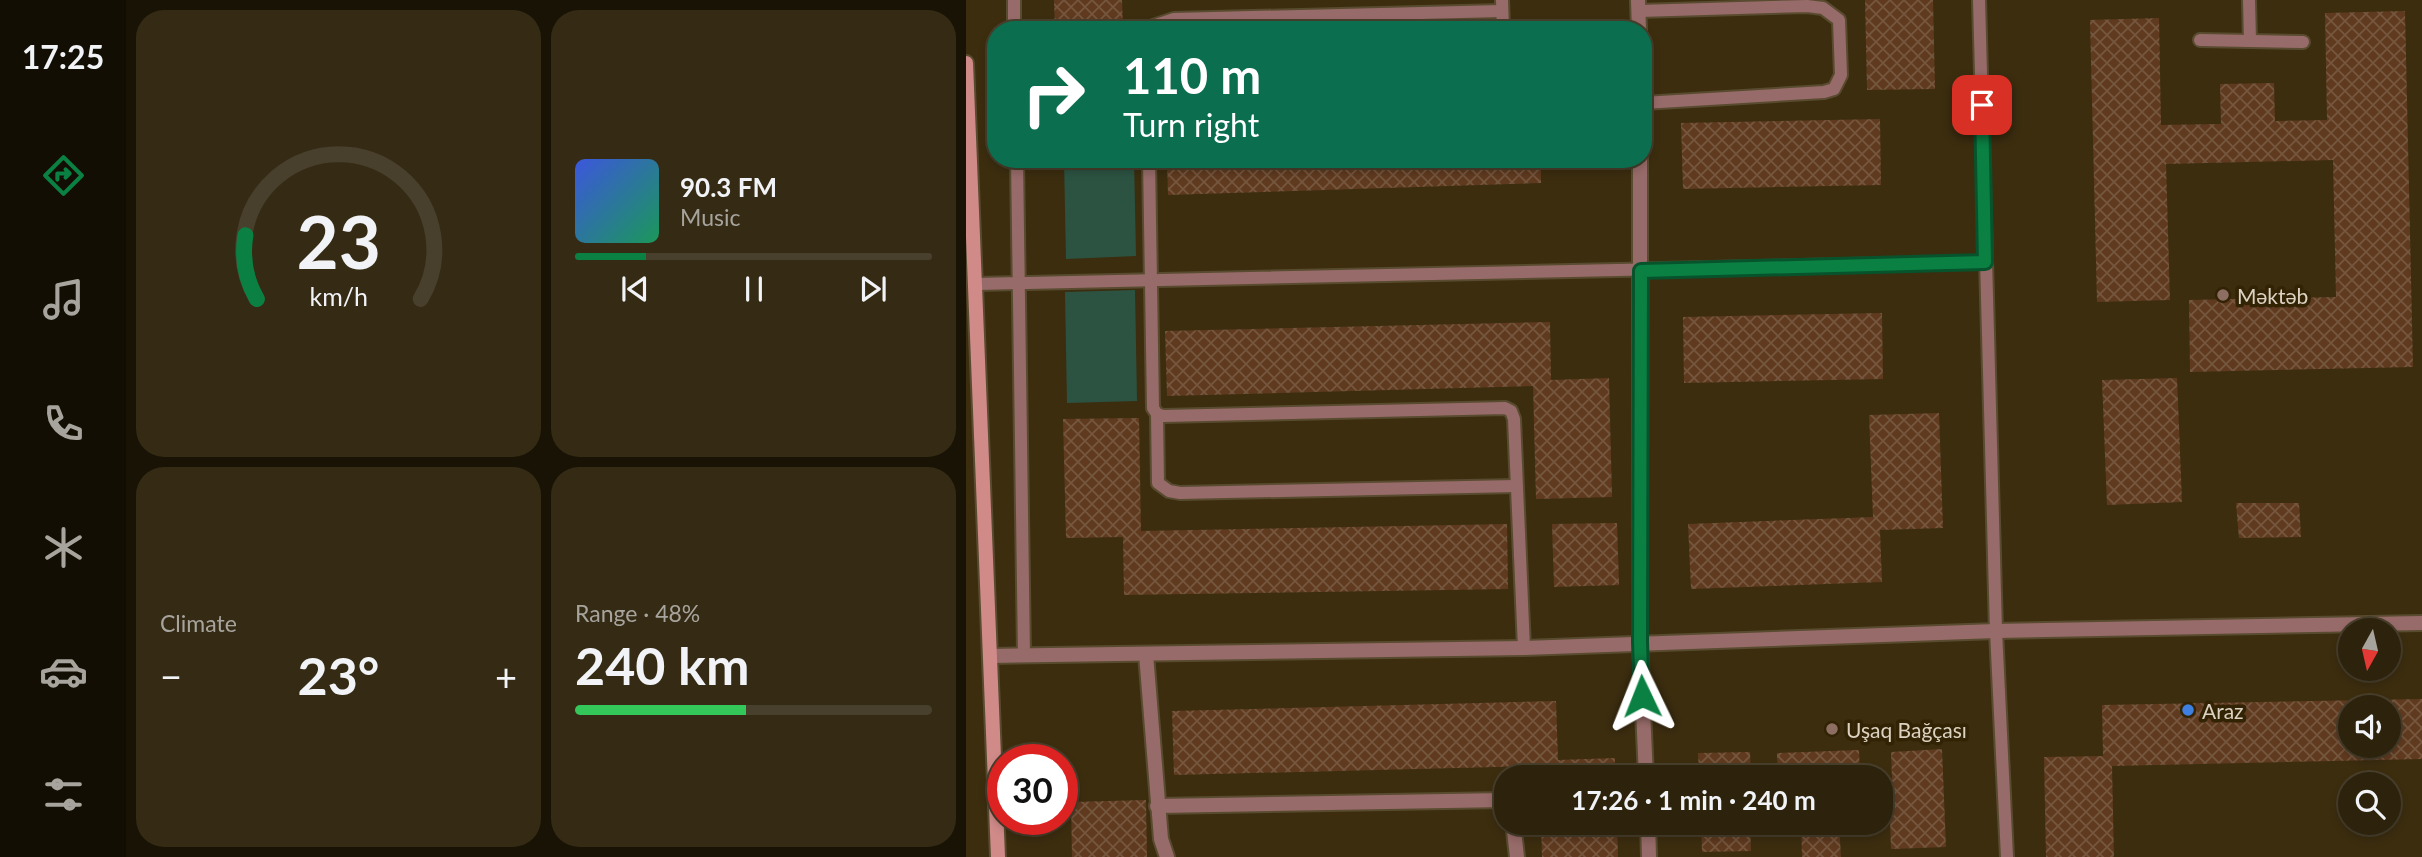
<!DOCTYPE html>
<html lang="en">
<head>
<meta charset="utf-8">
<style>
  body { margin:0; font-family:Lato,sans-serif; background:#352a14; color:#f1f3f6; height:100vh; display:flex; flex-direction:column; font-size:26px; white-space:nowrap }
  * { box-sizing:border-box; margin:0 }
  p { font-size:23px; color:#a7a49d }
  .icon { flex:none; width:38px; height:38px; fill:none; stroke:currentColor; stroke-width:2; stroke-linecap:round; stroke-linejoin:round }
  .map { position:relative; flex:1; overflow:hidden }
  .drawer { display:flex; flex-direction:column; gap:10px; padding:10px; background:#191306; width:840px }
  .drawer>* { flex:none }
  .guide { position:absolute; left:21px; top:21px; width:665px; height:147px; border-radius:28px; box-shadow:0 4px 10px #0003,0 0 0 2px #483f2c; background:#0b6e4f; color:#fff; overflow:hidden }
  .needle { width:46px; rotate:188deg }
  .tools { position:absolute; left:1372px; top:618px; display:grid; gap:14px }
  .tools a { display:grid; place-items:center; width:63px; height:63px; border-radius:50%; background:#2d220b; box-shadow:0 4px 10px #0003,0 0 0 2px #483f2c; font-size:35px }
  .speed { position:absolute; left:21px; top:744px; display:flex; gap:14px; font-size:35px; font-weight:700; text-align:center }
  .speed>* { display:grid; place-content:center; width:91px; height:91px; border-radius:50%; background:#2d220b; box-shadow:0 4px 10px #0003,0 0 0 2px #483f2c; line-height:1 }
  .speed .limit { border:10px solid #d22; background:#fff; color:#111 }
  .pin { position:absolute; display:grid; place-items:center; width:60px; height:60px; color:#fff; margin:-30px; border-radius:14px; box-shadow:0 4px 10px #0006 }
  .me { position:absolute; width:77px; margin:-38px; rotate:358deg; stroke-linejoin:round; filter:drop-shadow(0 0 5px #0008) }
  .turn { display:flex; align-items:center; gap:24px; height:147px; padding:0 21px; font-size:32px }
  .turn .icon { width:91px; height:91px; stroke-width:2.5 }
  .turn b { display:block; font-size:49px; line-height:60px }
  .big { font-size:52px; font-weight:700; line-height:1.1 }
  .drawer .card { flex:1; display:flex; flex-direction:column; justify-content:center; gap:10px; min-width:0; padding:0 24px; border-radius:28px; background:#352a14 }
  .drawer .dial { align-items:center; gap:0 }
  .dial svg { height:182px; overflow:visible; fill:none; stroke:#483f2c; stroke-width:7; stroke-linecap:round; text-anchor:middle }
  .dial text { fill:#f1f3f6; stroke:none }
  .song { display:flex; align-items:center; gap:21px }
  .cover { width:84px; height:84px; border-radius:10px; background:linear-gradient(135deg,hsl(230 70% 55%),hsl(150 70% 35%)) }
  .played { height:7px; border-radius:4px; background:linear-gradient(90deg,#0b8043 20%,#483f2c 20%) }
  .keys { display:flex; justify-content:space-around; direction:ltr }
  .heat { display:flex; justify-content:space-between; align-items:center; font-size:38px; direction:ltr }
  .charge { height:10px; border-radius:5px; background:linear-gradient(90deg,#34c759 48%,#483f2c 0) }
  .drawer .tiles { flex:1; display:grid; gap:10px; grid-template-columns:repeat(2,1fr) }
  .trip { position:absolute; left:528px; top:765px; width:399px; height:70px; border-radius:28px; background:#2d220b; box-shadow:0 4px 10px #0003,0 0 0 2px #483f2c; font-weight:700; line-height:70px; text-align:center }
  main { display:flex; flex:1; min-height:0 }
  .tab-bar { display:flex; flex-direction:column; width:126px; justify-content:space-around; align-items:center; background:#120e04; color:#a7a49d }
  .tab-bar .icon { width:49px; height:49px }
  .tab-bar .active { color:#0b8043 }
  .tab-bar b { font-size:32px; color:#f1f3f6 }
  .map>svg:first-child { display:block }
  .pitch { fill:#2c5342 }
  .building { fill:url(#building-cross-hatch); fill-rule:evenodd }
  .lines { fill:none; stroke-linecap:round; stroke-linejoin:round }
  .lane-casing { stroke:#594b2f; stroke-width:16 }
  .street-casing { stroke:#594b2f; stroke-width:18 }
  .secondary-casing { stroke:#594b2f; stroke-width:18 }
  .lane { stroke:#976b69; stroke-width:12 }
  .street { stroke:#976b69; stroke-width:14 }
  .secondary { stroke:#d08b89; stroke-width:14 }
  .route-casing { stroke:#07532c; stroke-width:18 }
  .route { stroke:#0b8043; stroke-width:12 }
  .education-dot { fill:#8d6e63; stroke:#322305; stroke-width:2.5 }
  .shop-dot { fill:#3f7fe0; stroke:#322305; stroke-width:2.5 }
  .labels { text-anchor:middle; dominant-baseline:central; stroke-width:7; stroke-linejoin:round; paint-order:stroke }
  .poi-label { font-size:21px; fill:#dbd2c1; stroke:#322305; text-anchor:start }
</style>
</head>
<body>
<main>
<nav class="tab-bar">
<b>17:25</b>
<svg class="icon active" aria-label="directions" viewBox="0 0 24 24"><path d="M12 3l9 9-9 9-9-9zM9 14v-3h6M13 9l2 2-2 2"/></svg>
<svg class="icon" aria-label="music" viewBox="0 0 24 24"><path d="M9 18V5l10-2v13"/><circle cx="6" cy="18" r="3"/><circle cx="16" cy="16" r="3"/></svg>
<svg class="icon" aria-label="phone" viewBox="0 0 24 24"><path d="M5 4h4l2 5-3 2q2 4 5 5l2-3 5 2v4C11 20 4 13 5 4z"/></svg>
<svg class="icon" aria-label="climate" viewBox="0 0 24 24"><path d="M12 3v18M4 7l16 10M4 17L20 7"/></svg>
<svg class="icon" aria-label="car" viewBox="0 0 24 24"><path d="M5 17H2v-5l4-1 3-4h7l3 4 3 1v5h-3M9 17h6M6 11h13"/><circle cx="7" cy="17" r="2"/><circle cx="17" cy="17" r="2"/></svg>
<svg class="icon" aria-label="filters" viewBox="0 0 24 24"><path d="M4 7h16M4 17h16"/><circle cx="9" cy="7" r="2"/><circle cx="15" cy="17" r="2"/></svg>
</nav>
<section class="drawer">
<div class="tiles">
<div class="card dial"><svg viewBox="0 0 100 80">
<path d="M14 69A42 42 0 1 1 86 69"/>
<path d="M14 69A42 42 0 0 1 9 41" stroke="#0b8043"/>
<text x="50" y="56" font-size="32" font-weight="700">23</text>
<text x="50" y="72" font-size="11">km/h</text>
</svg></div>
<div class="card">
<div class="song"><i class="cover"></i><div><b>90.3 FM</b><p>Music</p></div></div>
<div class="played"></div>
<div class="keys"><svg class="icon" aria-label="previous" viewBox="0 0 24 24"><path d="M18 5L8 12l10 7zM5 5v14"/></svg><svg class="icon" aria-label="pause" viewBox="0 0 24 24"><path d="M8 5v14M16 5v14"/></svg><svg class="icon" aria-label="next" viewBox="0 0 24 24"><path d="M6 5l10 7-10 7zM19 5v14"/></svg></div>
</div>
<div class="card"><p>Climate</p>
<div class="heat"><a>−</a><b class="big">23°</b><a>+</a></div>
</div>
<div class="card"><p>Range · 48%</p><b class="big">240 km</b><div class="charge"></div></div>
</div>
</section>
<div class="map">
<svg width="1456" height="857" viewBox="0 0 1456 857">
  <defs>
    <pattern id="building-cross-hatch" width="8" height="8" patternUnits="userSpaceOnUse" patternTransform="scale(1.75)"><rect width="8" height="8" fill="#5f3a1f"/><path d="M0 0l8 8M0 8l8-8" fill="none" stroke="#75563e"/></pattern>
  </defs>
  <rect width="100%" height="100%" fill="#3c2d0f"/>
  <g class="pitch">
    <path d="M98,159H168L170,256L100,259Z"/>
    <path d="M169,290L171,401L101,403L99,292Z"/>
  </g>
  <g class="building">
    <path d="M88,0H156L157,30H89Z"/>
    <path d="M899,0H967L969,89L901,90Z"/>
    <path d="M1439,11L1447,367L1224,372L1223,300L1370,297L1367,160L1200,164L1204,300L1131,302L1124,20L1193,18L1195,125L1255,124L1254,84L1308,83L1309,121L1361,120L1359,13Z"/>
    <path d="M629,21V30H561V23Z"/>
    <path d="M914,119L915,185L717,189L715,123Z"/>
    <path d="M201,159H575V183L202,195Z"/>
    <path d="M916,313L917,379L718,383L717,317Z"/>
    <path d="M584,322L585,380L643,378L646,497L570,499L567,386L201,396L199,331Z"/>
    <path d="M1211,378L1216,502L1141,505L1136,380Z"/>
    <path d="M973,413L977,528L914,530L916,582L725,589L722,524L907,517L903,415Z"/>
    <path d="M173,418L175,531L541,524L542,589L158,595L157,537L100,538L97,419Z"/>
    <path d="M1270,503H1333L1335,537L1273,538Z"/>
    <path d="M651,523L653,585L588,587L586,524Z"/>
    <path d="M1456,699V759L1146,766L1148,857H1080L1078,757L1137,756L1136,705ZM1384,707H1423V746H1384Z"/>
    <path d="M590,701L592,760L649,758V777H574V766L208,775L206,711Z"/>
    <path d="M976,749L980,847L925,849L924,821H915V779L926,778L925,752Z"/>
    <path d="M893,750L894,777H812L811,753Z"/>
    <path d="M784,752L785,777H733L732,753Z"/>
    <path d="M180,800L181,857H106L105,802Z"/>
    <path d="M575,822H651L652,857H576Z"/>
    <path d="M735,822H784L785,851L736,852Z"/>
    <path d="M835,822H873L875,857H836Z"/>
  </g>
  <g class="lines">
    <defs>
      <g id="lane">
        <path d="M48,0V30"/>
        <path d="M536,0L537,30"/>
        <path d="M1013,0L1030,631L1041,857"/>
        <path d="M1283,0L1284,41"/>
        <path d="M673,11L841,6L857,8L873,20L875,75L868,89L858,92L677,103"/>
        <path d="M185,30L187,26L208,19L536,11"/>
        <path d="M1234,40L1337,42"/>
        <path d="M51,159L58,655"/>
        <path d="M183,159L187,408L191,414L197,416L539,408L545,411L548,419L558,648"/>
        <path d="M11,284L1019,262"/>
        <path d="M191,414L192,483L203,491L214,493L550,486"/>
      </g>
      <g id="street">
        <path d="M672,0L673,30"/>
        <path d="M674,159V642L680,777"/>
        <path d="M180,654L195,839L201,857"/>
        <path d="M24,656L558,648L1030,631L1456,623"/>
        <path d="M191,806L539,800L541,804"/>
        <path d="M547,822L551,857"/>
        <path d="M682,822L683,857"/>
      </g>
      <path id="secondary" d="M0,63L32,857"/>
    </defs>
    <use href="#lane" class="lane-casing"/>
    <use href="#street" class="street-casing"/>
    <use href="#secondary" class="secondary-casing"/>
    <use href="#lane" class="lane"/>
    <use href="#street" class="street"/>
    <use href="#secondary" class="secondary"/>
  </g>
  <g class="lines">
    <defs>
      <path id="route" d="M676,696L674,642L675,271L1019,262L1016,105"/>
    </defs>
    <use href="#route" class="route-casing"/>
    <use href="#route" class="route"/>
  </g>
  <g class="education-dot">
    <circle cx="1257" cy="295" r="7"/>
    <circle cx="866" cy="729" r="7"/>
  </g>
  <circle class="shop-dot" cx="1222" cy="710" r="7"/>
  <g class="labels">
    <g class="poi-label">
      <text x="1271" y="295">Məktəb</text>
      <text x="1236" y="710">Araz</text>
      <text x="880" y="729">Uşaq Bağçası</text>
    </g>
  </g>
</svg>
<div class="tools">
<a><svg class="needle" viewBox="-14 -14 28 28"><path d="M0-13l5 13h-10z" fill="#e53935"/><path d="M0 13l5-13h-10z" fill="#a7a49d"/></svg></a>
<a><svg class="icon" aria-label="sound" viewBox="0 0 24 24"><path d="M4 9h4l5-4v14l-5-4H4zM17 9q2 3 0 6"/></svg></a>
<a><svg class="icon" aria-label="search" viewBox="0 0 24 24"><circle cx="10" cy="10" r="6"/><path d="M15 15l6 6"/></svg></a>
</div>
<div class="speed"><div class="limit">30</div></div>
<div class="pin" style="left:1016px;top:105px;background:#d93025"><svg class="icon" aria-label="arrive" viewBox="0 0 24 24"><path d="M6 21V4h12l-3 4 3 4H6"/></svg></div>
<svg class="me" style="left:676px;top:696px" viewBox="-20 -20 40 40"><path d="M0-17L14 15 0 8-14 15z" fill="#0b8043" stroke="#fff" stroke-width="4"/></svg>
<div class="trip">17:26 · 1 min · 240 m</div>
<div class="guide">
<div class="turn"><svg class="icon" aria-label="right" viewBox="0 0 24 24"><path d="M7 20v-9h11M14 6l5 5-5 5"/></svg><div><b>110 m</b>Turn right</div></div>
</div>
</div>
</main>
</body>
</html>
